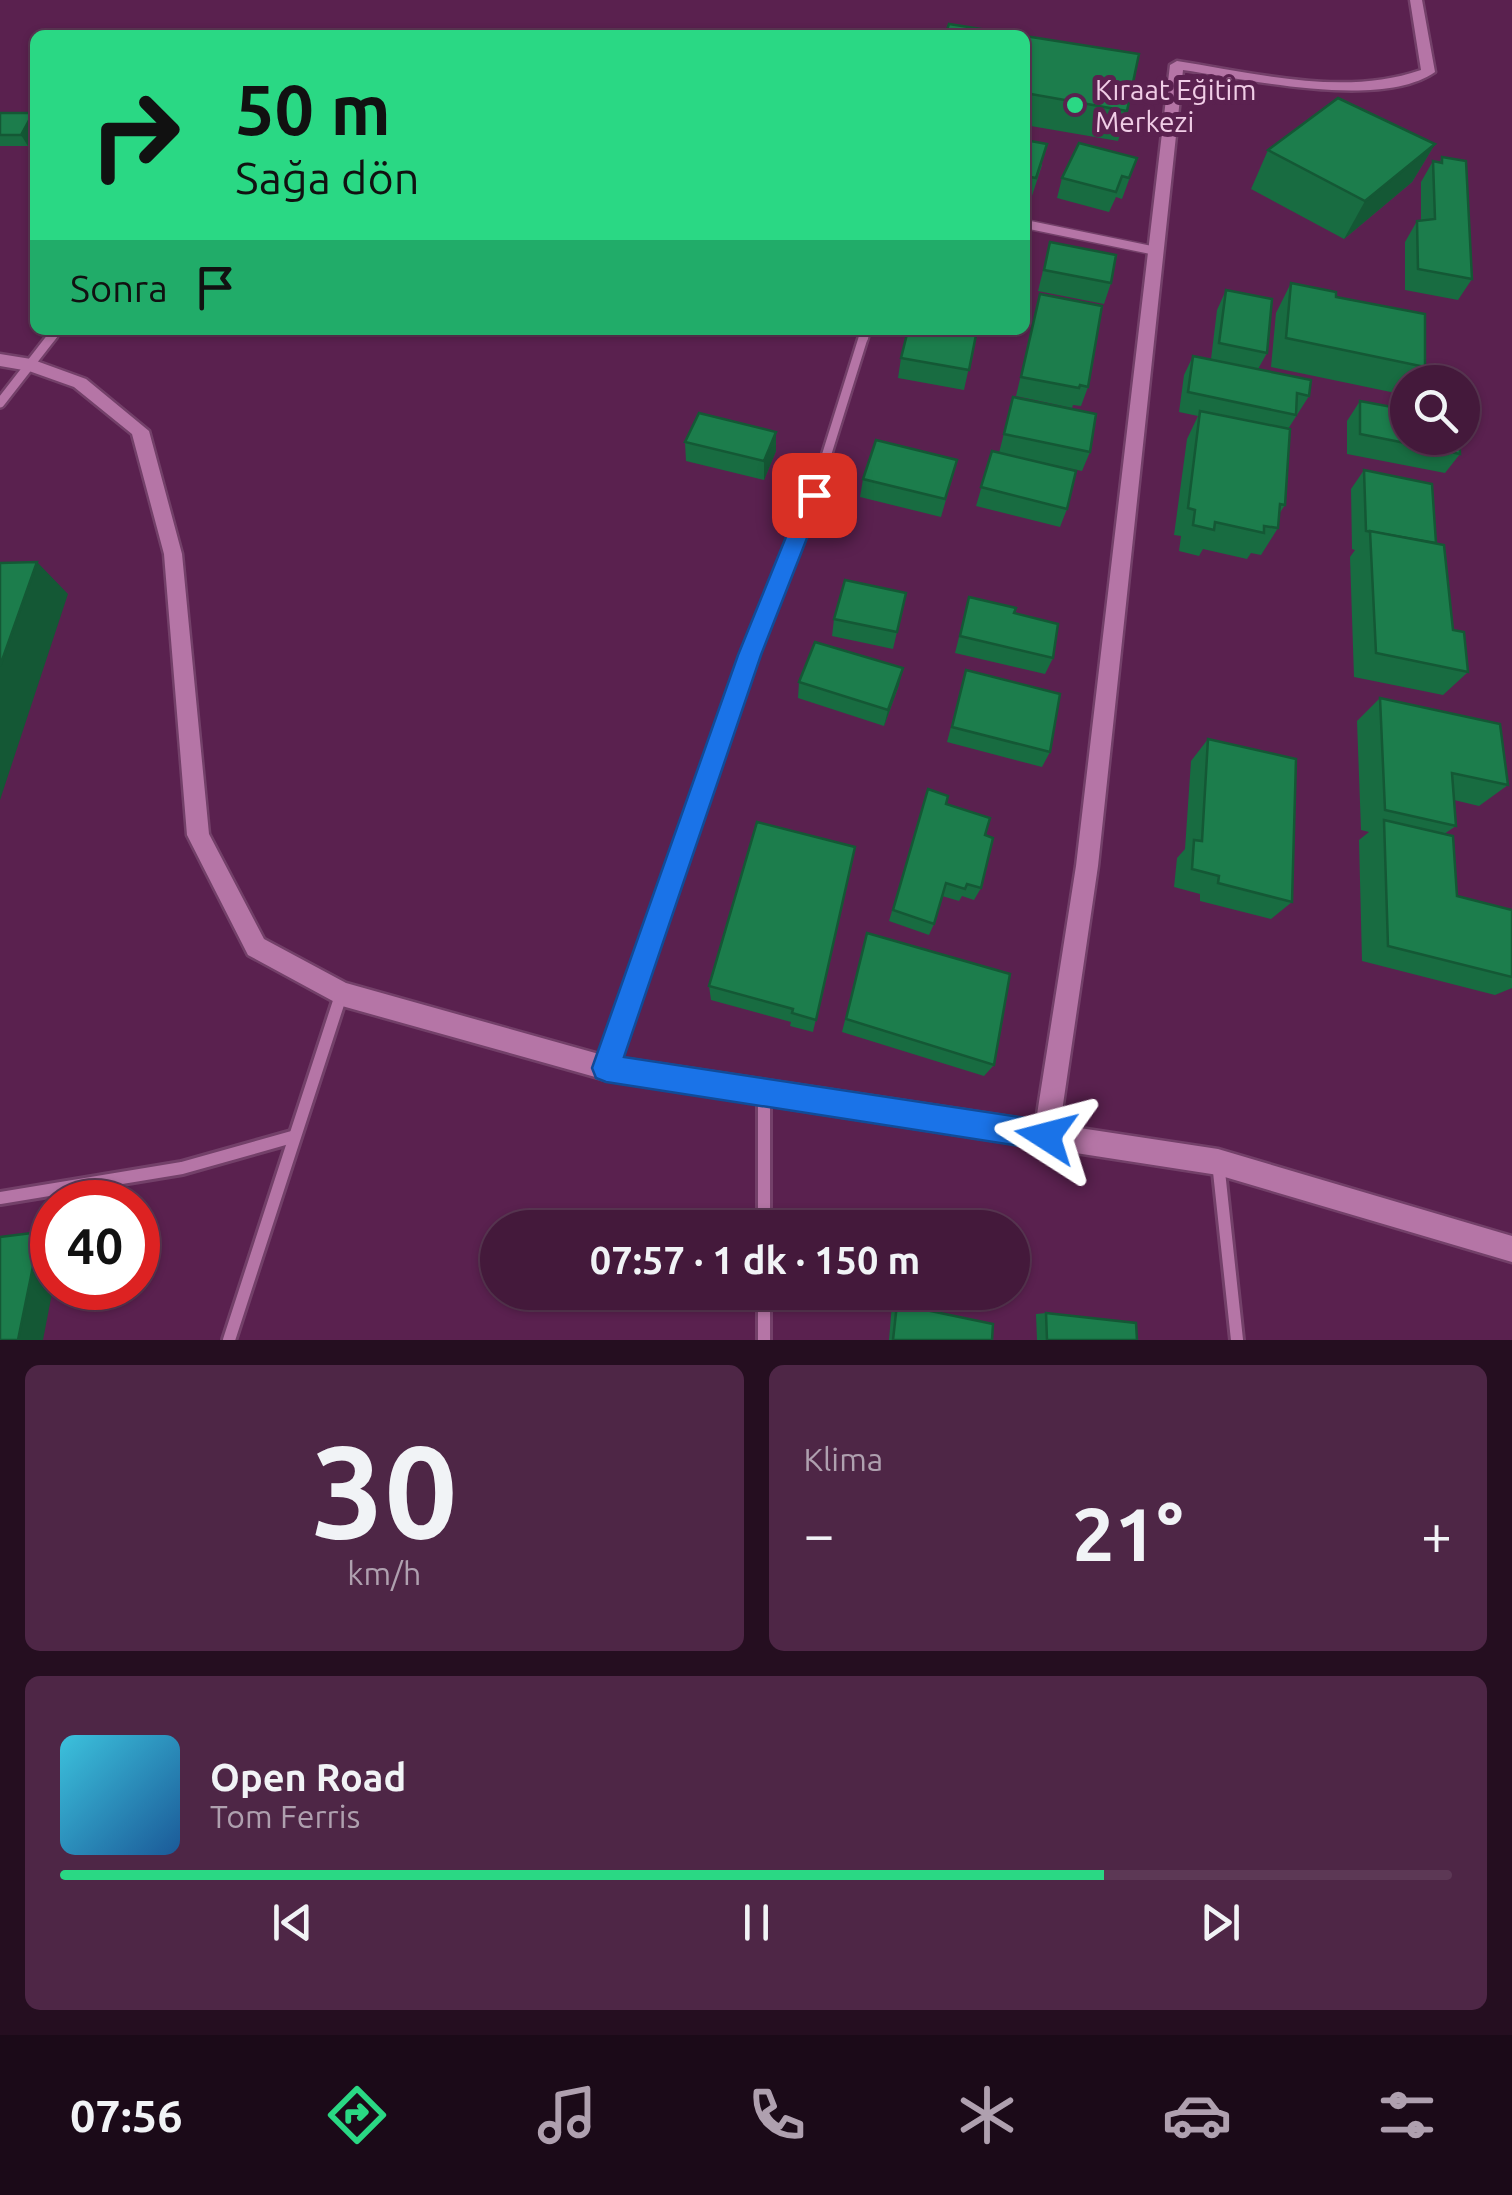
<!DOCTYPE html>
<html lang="tr">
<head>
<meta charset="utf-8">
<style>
  body { margin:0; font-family:Ubuntu,sans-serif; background:#4e2646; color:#f1f3f6; height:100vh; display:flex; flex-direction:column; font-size:38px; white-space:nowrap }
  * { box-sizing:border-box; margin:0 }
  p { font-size:32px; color:#afa0af }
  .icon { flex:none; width:55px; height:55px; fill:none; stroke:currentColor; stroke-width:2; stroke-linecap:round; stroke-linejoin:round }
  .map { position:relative; height:1340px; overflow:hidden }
  .panel { display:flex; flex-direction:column; gap:25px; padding:25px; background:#250e20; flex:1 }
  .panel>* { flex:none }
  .banner { position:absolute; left:30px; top:30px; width:1000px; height:305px; border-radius:15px; box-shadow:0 2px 8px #0004,0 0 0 2px #5c3855; background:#2ad884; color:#111; overflow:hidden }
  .fabs { position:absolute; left:1390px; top:365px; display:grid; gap:20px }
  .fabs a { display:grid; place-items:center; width:90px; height:90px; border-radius:50%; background:#44193b; box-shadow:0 2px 8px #0004,0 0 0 2px #5c3855; font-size:50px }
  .speed { position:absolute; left:30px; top:1180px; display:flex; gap:20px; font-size:50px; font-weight:700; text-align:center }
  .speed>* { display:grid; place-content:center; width:130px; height:130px; border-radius:50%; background:#44193b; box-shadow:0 2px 8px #0004,0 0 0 2px #5c3855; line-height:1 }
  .speed .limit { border:15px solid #d22; background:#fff; color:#111 }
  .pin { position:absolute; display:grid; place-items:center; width:85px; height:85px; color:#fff; margin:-42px; border-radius:20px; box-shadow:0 5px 15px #0006 }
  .me { position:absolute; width:110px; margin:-55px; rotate:279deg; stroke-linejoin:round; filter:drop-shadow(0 0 8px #0008) }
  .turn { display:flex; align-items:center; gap:35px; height:210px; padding:0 40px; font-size:45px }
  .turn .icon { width:130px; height:130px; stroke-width:2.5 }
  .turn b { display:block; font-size:70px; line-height:85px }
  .then { display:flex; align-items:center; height:95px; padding:0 40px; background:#0003; gap:20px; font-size:38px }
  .big { font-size:75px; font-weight:700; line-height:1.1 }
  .panel .tile { flex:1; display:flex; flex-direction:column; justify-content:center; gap:15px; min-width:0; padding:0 35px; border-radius:15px; background:#4e2646 }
  .panel .dial { align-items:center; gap:0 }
  .dial b { font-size:130px; line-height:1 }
  .song { display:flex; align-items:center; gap:30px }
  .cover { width:120px; height:120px; border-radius:15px; background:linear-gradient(135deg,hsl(190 70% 55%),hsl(210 70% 35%)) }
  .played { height:10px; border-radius:5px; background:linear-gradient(90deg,#2ad884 75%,#5c3855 75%) }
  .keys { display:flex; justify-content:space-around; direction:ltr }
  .heat { display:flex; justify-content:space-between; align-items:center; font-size:55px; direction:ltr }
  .panel .tiles { flex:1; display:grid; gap:25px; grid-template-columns:1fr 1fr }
  .tile:last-child { grid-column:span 2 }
  .trip { position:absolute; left:480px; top:1210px; width:550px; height:100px; border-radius:50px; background:#44193b; box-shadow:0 2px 8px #0004,0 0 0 2px #5c3855; font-weight:700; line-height:100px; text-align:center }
  .dock { display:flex; height:160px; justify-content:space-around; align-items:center; background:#1b0a18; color:#afa0af }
  .dock .icon { width:70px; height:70px }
  .dock .current { color:#2ad884 }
  .dock b { font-size:45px; color:#f1f3f6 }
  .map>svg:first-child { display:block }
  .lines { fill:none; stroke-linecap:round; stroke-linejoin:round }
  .street-far2-casing { stroke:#734069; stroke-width:11 }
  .street-far1-casing { stroke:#734069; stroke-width:14 }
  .street-casing { stroke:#734069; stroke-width:18 }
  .secondary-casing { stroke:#734069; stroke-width:5 }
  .street-far2 { stroke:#b575a6; stroke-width:8 }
  .street-far1 { stroke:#b575a6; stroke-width:9 }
  .street { stroke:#b575a6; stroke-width:12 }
  .secondary { fill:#b575a6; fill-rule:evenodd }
  .wall { fill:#186c41 }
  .shaded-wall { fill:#145835 }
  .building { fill:#1c7d4c; stroke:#145835; stroke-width:2.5 }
  .route { fill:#1a73e8; stroke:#114b97; stroke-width:2.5 }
  .poi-dot { fill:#2ad884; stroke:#5a214f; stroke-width:4 }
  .labels { text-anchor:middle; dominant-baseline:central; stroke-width:10; stroke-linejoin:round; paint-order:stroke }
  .far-poi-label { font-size:28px; fill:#f0cde6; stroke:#5a214f; text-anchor:start }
</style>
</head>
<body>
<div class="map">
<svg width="1512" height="1340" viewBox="0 0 1512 1340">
  <rect width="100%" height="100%" fill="#5a214f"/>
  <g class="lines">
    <defs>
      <g id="street-far2">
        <path d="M1025,224L1156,251"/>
        <path d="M51,338L57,330"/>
        <path d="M864,338L866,330"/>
      </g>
      <g id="street-far1">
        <path d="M0,403L53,335"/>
        <path d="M708,775L750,655L814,495L864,335"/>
      </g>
      <g id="street">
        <path d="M606,1068L709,772"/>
        <path d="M764,1094V1228"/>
        <path d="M1218,1162L1237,1340"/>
        <path d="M0,1198L182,1168L292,1137"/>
        <path d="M764,1292V1340"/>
        <path d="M229,1340L341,995"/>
      </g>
      <path id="secondary" d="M1410,0H1422L1435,72C1381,110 1246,79 1183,70L1098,866L1060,1125L1218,1149L1512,1236V1262L1218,1175L606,1080L342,1006L248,955L187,835L164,554L132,434L74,387L29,371L0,366V354L31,359L86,379L149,431L182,554L209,834L264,939L346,983L606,1056L1036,1121L1076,866L1170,65L1177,61C1255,73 1344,97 1421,70Z"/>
    </defs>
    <use href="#street-far2" class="street-far2-casing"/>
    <use href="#street-far1" class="street-far1-casing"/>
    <use href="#street" class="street-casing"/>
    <use href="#secondary" class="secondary-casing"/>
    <use href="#street-far2" class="street-far2"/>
    <use href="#street-far1" class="street-far1"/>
    <use href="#street" class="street"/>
    <use href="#secondary" class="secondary"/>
  </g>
  <g class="wall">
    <path d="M1025,36L1127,111L1118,141L1025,125Z"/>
    <path d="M0,113H33L35,116V132L28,146H0Z"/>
    <path d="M1025,140L1042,165L1031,199L1025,197Z"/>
    <path d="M1435,144L1412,182L1344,239L1251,189L1268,150Z"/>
    <path d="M1442,157L1472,279L1458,300L1405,290V242L1417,221H1421V182L1433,161L1440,162Z"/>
    <path d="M1137,158L1122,199L1116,197L1109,212L1057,198L1062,178Z"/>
    <path d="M1050,242L1111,283L1104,304L1038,291Z"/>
    <path d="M1291,283L1336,297L1425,367L1414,382H1408V392L1405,395L1271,367L1276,313Z"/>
    <path d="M1226,290L1267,353L1258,369L1309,396L1288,429L1285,505L1279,514L1278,528L1261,555L1251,553L1247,559L1203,549L1199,556L1179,551L1181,536L1174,535L1187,439L1198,416L1179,412L1184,375L1193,356L1211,359L1217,310Z"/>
    <path d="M1040,294L1088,387L1081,406L1073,405L1072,408L1016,396Z"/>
    <path d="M955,330H989L987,337Z"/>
    <path d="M976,335L964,390L898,378L901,358Z"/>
    <path d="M1013,397L1090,452L1082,471L1026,459L1067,509L1060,527L976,506L992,451L999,453Z"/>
    <path d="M1360,401L1460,454L1445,473L1347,454V421Z"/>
    <path d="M776,432V451L764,480L686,461L685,442Z"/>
    <path d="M1364,470L1436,543L1453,630L1468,672L1443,695L1354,677L1350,557L1355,550L1352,549L1351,489Z"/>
    <path d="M863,479H952L941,517L860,497Z"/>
    <path d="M906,593L893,649L832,636L834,619Z"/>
    <path d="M969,597L1053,658L1045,674L955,653Z"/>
    <path d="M966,670L1050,752L1042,767L947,742Z"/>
    <path d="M799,682L899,685L884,726L798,698Z"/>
    <path d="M1380,698L1508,785L1479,806L1454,800L1456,826L1444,834L1457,896L1512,910V988L1495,995L1362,961L1359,840L1369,832L1361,830L1357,721Z"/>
    <path d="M1208,739L1292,902L1271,919L1200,901V894L1174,887L1177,858L1185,849L1191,761Z"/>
    <path d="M928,789L985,835L981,888L974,900L962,896L959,901L942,896L934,924L929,935L889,921Z"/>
    <path d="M855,847L813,1032L790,1026L791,1022L711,1000L709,986Z"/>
    <path d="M863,949L994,1065L984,1076L842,1032Z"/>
    <path d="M892,1304H897L992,1340H889Z"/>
    <path d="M1046,1313L1137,1340H1037L1036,1314Z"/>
  </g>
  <g class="shaded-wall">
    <path d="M33,113L35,116V132L28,146L21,135Z"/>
    <path d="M1435,144L1412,182L1344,239L1365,201Z"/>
    <path d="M776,432V451L764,480V461Z"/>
    <path d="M37,562L68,594L0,800V666Z"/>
    <path d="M903,668L899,685L884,726L888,710Z"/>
    <path d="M40,1232L52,1234L53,1288L43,1340H18Z"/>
  </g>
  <g class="building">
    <path d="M949,24L1020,35H945Z"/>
    <path d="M1025,36L1139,54L1127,111L1025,93Z"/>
    <path d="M1338,98L1435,144L1365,201L1268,150Z"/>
    <path d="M0,113H33L21,135H0Z"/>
    <path d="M1025,140L1047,144L1036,178L1025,176Z"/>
    <path d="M1079,143L1137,158L1129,178L1122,176L1116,192L1062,178Z"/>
    <path d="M1442,157L1466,161L1472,279L1418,269L1417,221L1435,219L1433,161L1442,163Z"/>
    <path d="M1050,242L1116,255L1111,283L1044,270Z"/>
    <path d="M1291,283L1336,292V297L1425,314V367L1286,338Z"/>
    <path d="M1226,290L1272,299L1267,353L1219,343Z"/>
    <path d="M1040,294L1102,306L1088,387L1080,385L1079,388L1021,377Z"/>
    <path d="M908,330H946L976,335L969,370L901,358Z"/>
    <path d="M1193,356L1311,380L1309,396L1297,393L1296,415L1188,392Z"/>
    <path d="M1013,397L1096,414L1090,452L1004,434Z"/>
    <path d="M1360,401L1408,410V438H1459L1460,454L1360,434Z"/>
    <path d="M1200,411L1290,429L1285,505L1280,504L1278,528L1264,526V533L1215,522L1214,530L1193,525L1195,510L1188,508Z"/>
    <path d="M699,413L776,432L764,461L685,442Z"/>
    <path d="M876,440L957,460L945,499L863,479Z"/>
    <path d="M992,451L1076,471L1067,509L981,487Z"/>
    <path d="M1364,470L1432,484L1436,543L1366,531Z"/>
    <path d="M1370,531L1444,545L1453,630L1464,632L1468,672L1376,653Z"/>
    <path d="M37,562L0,666V563Z"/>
    <path d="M845,580L906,593L897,632L834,619Z"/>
    <path d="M969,597L1016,608L1014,613L1058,624L1053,658L960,636Z"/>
    <path d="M815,642L903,668L888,710L799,682Z"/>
    <path d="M966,670L1060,694L1050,752L952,727Z"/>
    <path d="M1380,698L1500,724L1508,785L1452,773L1456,826L1385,810Z"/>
    <path d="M1208,739L1296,759L1292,902L1218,883L1219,876L1192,869L1194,840L1202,841Z"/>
    <path d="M928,789L948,796L946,804L990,818L985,835L993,838L981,888L967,884L965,889L946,883L934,924L893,910Z"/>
    <path d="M1384,820L1453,836L1457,896L1512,910V977L1388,946Z"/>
    <path d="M757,822L855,847L816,1020L792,1013L793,1009L709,986Z"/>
    <path d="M867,933L1010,974L994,1065L846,1019Z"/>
    <path d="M40,1232L18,1340H0V1237Z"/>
    <path d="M897,1304L993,1324L992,1340H893Z"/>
    <path d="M1046,1313L1136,1323L1137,1340H1047Z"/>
  </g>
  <path class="route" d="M814,487L824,495L761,655L624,1057L1046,1121L1056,1126L1061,1136L1056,1146L1046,1150L606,1082L596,1078L592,1068L738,655L803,495Z"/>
  <circle class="poi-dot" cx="1075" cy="105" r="10"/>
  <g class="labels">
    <g class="far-poi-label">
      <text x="1095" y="89">Kıraat Eğitim<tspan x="1095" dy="32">Merkezi</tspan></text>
    </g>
  </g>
</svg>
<div class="fabs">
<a><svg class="icon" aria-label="search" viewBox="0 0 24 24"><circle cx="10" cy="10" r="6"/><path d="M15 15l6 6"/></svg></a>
</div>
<div class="speed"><div class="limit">40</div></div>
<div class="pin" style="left:814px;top:495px;background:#d93025"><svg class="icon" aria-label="arrive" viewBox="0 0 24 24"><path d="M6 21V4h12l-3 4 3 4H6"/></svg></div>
<svg class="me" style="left:1046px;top:1136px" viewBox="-20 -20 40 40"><path d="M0-17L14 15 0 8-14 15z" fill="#1a73e8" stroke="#fff" stroke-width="4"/></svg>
<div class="trip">07:57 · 1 dk · 150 m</div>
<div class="banner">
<div class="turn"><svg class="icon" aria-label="right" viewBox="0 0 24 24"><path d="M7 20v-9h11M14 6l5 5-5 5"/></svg><div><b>50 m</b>Sağa dön</div></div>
<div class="then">Sonra<svg class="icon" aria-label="arrive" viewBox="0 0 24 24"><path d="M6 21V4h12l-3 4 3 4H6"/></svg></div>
</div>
</div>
<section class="panel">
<div class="tiles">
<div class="tile dial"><b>30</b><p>km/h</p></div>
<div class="tile"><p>Klima</p>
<div class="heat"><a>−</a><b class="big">21°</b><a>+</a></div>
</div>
<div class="tile">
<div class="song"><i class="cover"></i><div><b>Open Road</b><p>Tom Ferris</p></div></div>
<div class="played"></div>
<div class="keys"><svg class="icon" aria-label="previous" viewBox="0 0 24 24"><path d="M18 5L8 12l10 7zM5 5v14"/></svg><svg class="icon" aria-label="pause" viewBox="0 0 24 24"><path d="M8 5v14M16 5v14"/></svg><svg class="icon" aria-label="next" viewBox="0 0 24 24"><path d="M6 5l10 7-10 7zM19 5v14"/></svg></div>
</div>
</div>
</section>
<nav class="dock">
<b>07:56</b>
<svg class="icon current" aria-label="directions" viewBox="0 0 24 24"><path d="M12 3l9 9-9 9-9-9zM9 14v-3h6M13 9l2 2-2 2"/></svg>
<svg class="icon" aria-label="music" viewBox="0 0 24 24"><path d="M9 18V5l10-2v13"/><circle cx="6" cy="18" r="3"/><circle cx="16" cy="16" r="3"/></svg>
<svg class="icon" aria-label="phone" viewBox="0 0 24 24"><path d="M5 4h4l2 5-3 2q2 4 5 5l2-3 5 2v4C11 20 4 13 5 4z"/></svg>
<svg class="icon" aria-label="climate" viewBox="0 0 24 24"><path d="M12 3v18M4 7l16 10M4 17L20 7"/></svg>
<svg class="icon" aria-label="car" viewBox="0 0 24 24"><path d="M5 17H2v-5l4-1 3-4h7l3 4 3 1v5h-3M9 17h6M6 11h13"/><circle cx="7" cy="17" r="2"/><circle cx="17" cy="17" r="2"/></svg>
<svg class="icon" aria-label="filters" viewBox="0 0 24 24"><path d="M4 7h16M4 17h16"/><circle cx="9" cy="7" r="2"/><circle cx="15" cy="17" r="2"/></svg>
</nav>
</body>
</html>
